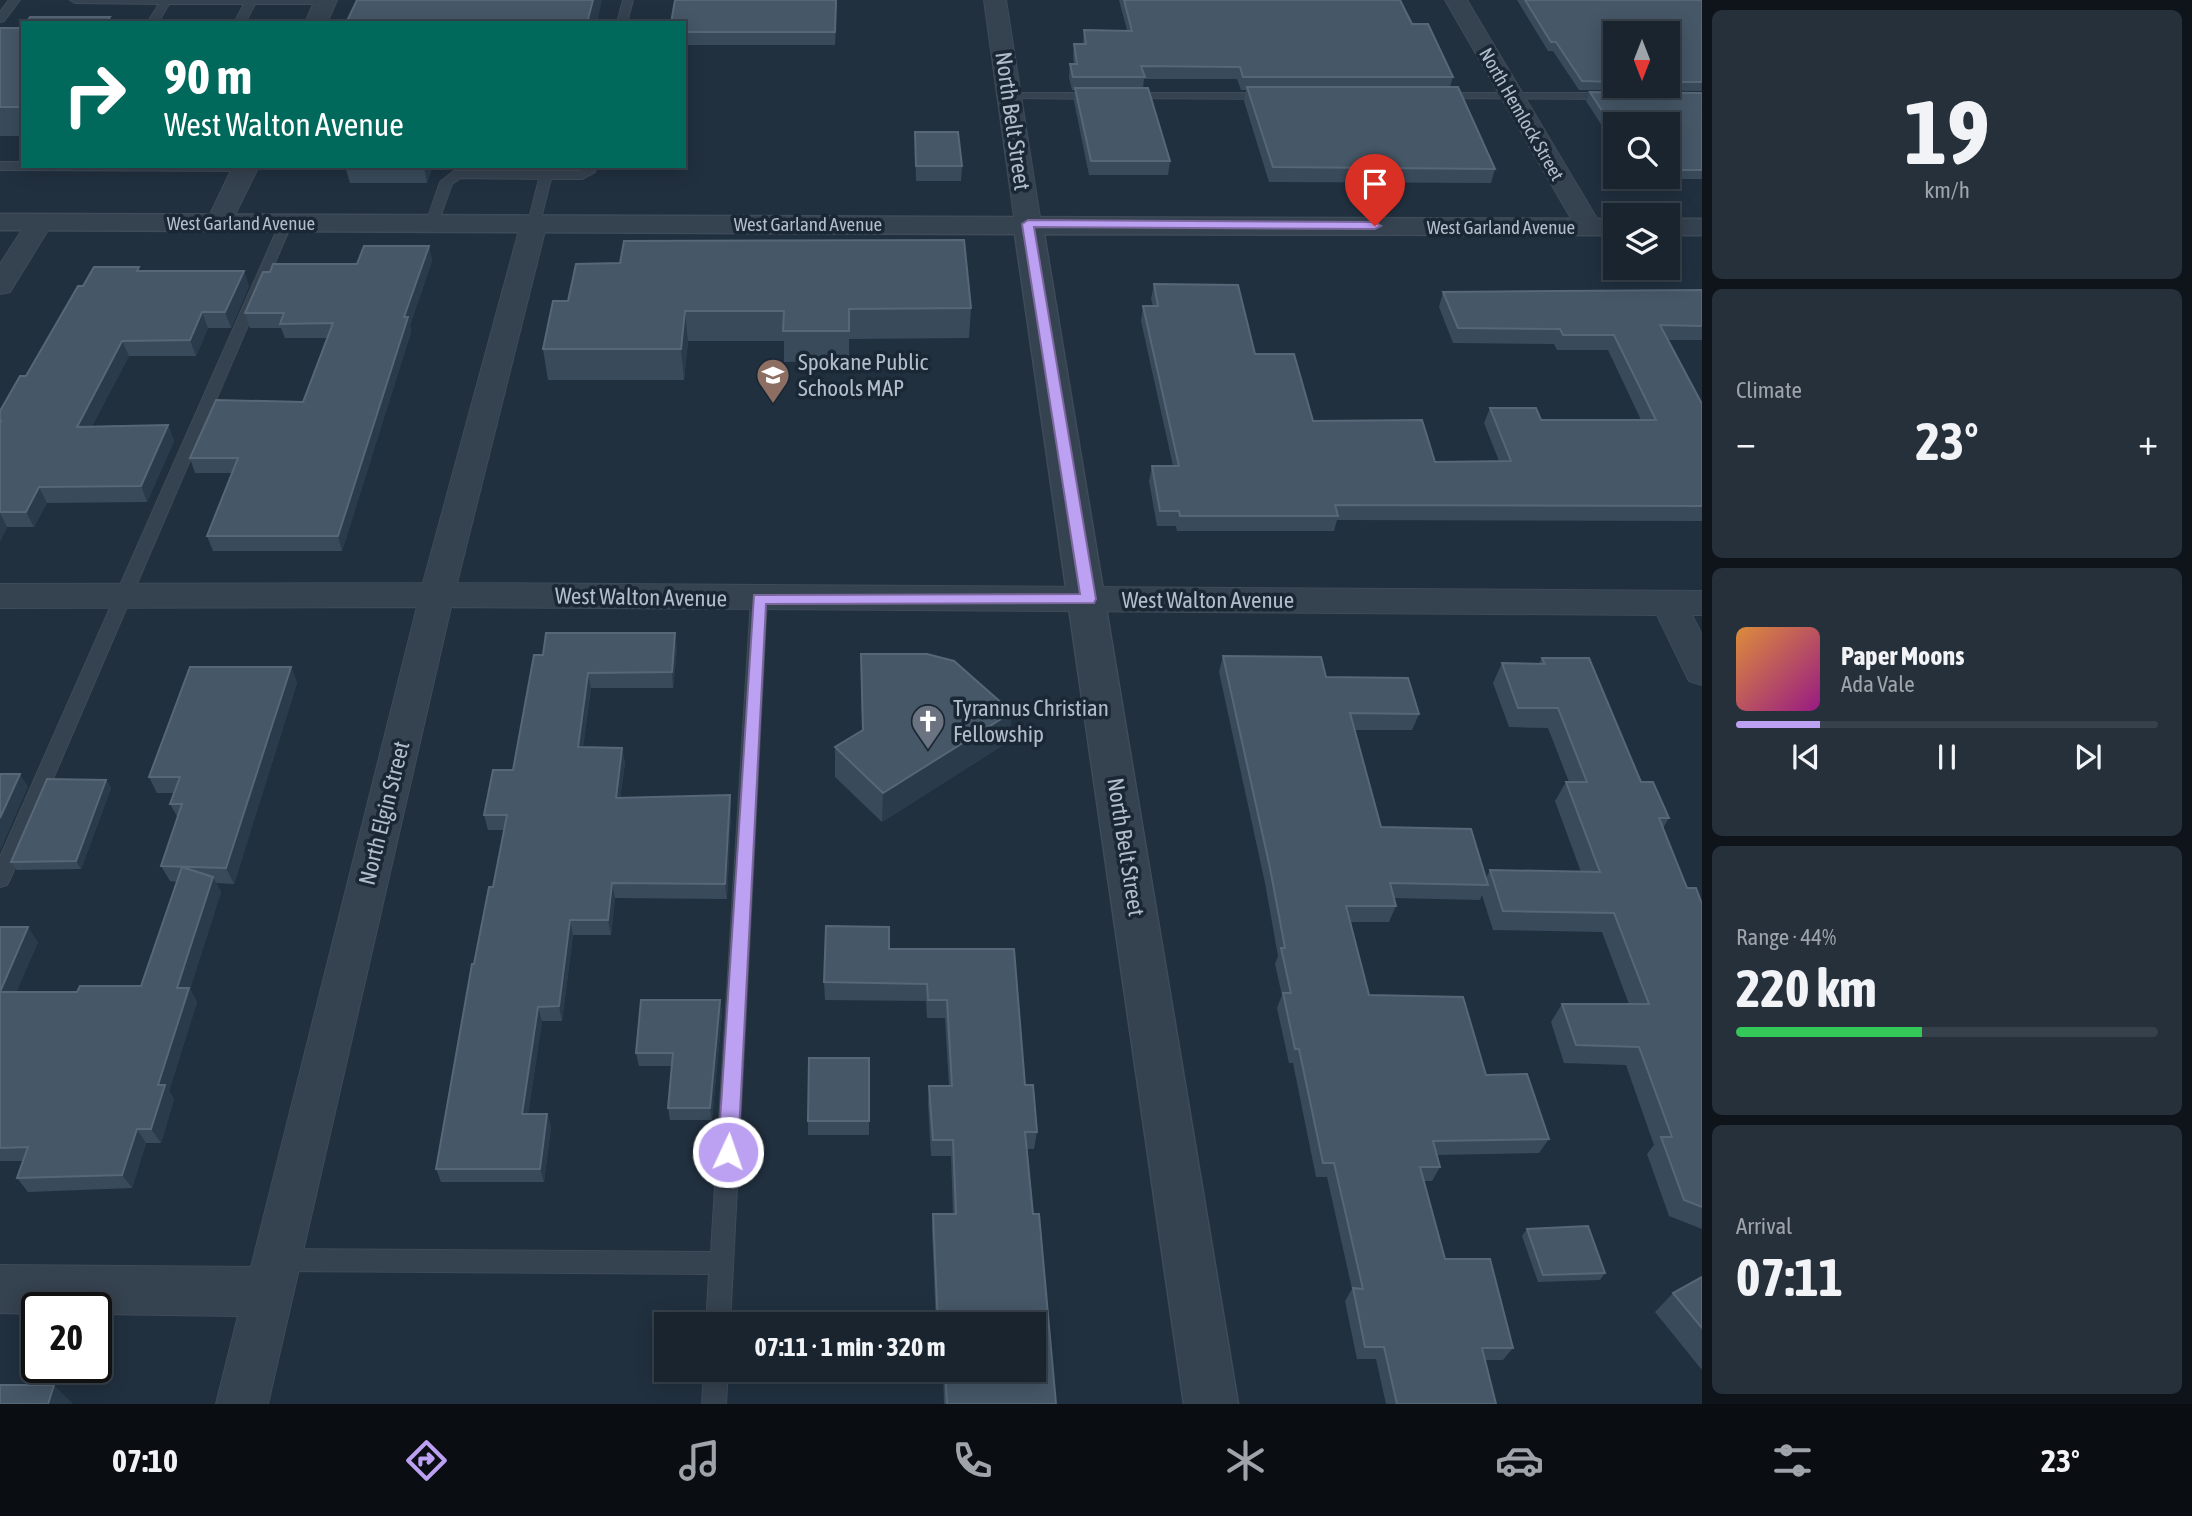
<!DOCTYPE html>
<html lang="en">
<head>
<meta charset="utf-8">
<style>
  body { margin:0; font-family:"Asap Condensed",sans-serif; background:#26303b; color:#f1f3f6; height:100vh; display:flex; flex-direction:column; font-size:26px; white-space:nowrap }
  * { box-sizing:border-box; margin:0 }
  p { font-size:23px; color:#9fa4aa }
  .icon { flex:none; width:38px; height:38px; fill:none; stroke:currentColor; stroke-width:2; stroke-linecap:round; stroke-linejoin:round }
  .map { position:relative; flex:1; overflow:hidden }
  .details { display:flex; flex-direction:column; gap:10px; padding:10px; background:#0e141a; width:490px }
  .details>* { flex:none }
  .guide { position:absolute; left:21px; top:21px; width:665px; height:147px; border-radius:0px; box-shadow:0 4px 18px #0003,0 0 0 2px #37414b; background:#00695c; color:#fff; overflow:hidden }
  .needle { width:46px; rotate:180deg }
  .controls { position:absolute; left:1603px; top:21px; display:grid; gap:14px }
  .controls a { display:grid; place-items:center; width:77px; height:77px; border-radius:0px; background:#19242f; box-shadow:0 4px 18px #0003,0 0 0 2px #37414b; font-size:35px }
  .speed { position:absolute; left:21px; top:1292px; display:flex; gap:14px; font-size:35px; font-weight:700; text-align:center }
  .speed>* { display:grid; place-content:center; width:91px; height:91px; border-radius:50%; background:#19242f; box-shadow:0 4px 18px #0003,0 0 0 2px #37414b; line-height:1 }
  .speed .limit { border:4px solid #111; border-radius:10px; background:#fff; color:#111 }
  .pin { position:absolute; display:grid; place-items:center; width:60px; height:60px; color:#fff; margin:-72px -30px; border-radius:50% 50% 50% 0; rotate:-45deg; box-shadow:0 0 7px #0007 }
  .pin .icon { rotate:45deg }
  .me { position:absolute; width:77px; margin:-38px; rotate:3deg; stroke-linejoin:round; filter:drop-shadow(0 0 5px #0008) }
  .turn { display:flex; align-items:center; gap:24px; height:147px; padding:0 28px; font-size:32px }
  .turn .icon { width:91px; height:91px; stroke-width:2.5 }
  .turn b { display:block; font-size:49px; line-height:60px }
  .big { font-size:52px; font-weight:700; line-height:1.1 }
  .details .card { flex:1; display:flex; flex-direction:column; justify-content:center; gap:10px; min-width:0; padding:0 24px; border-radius:10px; background:#26303b }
  .details .dial { align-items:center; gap:0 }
  .dial b { font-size:91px; line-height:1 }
  .song { display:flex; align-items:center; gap:21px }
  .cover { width:84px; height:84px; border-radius:10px; background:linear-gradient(135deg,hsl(30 70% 55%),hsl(310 70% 35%)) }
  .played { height:7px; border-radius:4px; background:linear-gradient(90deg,#bca0f2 20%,#37414b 20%) }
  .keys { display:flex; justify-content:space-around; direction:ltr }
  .heat { display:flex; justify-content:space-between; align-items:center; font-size:38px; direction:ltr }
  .charge { height:10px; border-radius:5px; background:linear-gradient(90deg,#34c759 44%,#37414b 0) }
  .trip { position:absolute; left:654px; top:1312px; width:392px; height:70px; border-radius:0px; background:#19242f; box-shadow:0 4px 18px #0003,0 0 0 2px #37414b; font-weight:700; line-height:70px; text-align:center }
  .dock { display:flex; height:112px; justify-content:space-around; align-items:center; background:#0a0e13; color:#9fa4aa }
  .dock .icon { width:49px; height:49px }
  .dock .selected { color:#bca0f2 }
  .dock b { font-size:32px; color:#f1f3f6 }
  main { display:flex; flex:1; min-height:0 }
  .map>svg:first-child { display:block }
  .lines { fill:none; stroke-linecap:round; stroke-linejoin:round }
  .service-casing { stroke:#3e4b58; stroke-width:2 }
  .minor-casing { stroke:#3e4b58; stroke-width:2 }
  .tertiary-casing { stroke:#3e4b58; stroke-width:3 }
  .service { fill:#35424f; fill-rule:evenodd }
  .minor { fill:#35424f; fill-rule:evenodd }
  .tertiary { fill:#35424f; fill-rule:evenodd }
  .wall { fill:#394b5b; fill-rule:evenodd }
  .shaded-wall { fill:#2a3b4b }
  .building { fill:#465767; stroke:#576777; stroke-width:2 }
  .route { fill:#bca0f2; stroke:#7a689d; stroke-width:2 }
  .labels { text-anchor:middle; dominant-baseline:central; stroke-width:7; stroke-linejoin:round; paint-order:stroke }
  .far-street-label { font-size:19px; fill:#b1bdca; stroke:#1a2734 }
  .street-label { font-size:23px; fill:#b1bdca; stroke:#1a2734 }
  .poi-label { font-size:23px; fill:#b1bdca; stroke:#1a2734; text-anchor:start }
</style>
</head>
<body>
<main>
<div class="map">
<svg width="1702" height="1404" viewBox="0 0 1702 1404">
  <rect width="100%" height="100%" fill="#21303f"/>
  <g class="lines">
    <defs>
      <g id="service">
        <path d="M9,0H20L4,21L0,22V12Z"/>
        <path d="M70,0H330V1L325,4H255L245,23H234L244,4H169L158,23H147L159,4L75,3Z"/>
        <path d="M623,0H633L627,23H617Z"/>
        <path d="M1010,93H1097L1103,96L1097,99L1006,98L1004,96Z"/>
        <path d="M1128,93H1268L1274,96L1268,99L1124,98L1122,96Z"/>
        <path d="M1440,93H1611L1617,96L1611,99L1436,98L1434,96Z"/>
        <path d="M0,162H23V166L252,167L246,171L0,170Z"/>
        <path d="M584,166H596L595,172L582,179H551L539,226L534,227L528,223L539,179L461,178L452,184L437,226H427L426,223L440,182L454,171H580Z"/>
        <path d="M286,219L292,223L10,879L7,885L0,887V857L280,223Z"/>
        <path d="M759,592L767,598L730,1325H706L709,1274L277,1271L269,1268L265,1260L269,1252L277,1249L711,1252L751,598Z"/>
        <path d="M704,1370H728L726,1404H702Z"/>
      </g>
      <g id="minor">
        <path d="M315,0H337L327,23H305Z"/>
        <path d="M984,0H1006L1041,224L1037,230L1028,232L1019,230L1015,224Z"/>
        <path d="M1445,0H1467L1602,227L1599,233L1589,235L1579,233L1576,227Z"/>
        <path d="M233,166H259L228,229L219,231L210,229L206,223Z"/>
        <path d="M40,214L49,216L53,222L10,292L0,294V264L31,216Z"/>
        <path d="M534,215L543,217L547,223L457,583L1702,591V615H1692L1702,635V685L1689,681L1657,615L451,607L268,1404H216L238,1316L96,1314V1307H37V1314L0,1313V1265L251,1267L417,607L0,608V584L423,583L521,223L525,217Z"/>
      </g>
      <g id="tertiary">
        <path d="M0,214L1615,219V235L1044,234L1238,1404H1184L1015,234L0,230Z"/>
        <rect x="1668" y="219" width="34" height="16"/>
      </g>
    </defs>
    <use href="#service" class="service-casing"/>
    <use href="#minor" class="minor-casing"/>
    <use href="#tertiary" class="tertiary-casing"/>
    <use href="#service" class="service"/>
    <use href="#minor" class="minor"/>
    <use href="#tertiary" class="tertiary"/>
  </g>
  <g class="wall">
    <path d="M837,0L835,45H684V23Z"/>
    <path d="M1119,0H1400L1412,24L1453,77L1450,87L1495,169L1491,183L1269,182L1244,101L1246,90H1241L1237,79H1144L1143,88L1170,161L1168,175H1089L1074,101L1075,90H1072L1069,77L1070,64H1074L1073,57L1074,44H1083L1084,30H1127Z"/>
    <path d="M1517,0H1702V91L1579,90L1553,51H1548ZM1615,33H1668V86H1615Z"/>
    <path d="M23,26V136H0V28H22Z"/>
    <path d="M1590,92L1702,93V179H1637L1635,177H1668V124H1615V146L1586,101Z"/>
    <path d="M915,132L962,166L961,181H916Z"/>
    <path d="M345,166H433L427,183H350Z"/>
    <path d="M429,246L432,261L410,325L411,332L342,551H213L207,536L232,473H195L190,458L303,402L327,338H285L281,328H250L245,313L270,272L357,264Z"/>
    <path d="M140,271L249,286L231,328H208L196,356H129L92,426L168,425L174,441L147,502L47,503L34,527H7L0,541V411L26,376L83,286Z"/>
    <path d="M1154,284L1255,354L1313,421L1435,462L1499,461L1484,423L1490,408L1541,420H1641L1608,350H1557L1554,344L1453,343L1439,307L1443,292L1702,290V340H1668L1702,404V521L1337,520L1334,531H1177L1176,526H1157L1149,481L1152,466H1173L1141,321L1143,306H1153L1151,299Z"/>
    <path d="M568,301L971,308L969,338L849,339V361L784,362V341H688L684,380H548L543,349Z"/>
    <path d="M677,648L673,688H591L583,747L622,748L625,763L620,798L730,795L731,811L727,899L615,898L611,935H573L562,1021H542L528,1114H547L551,1127L544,1182H441L436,1169L474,964L493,887L504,830H488L484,815L513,770L534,655Z"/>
    <path d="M861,654L1012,712L1008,742L882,822L835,777V747L862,731Z"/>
    <path d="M1223,656L1326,677L1419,714L1412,730H1354L1381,827L1486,878L1490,870L1581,872L1555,801L1566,782H1569L1548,728L1509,727L1493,683L1502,663L1539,664L1542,658L1669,818L1663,828L1687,888L1702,904V1229L1669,1216L1647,1154L1654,1145L1626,1065L1564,1063L1551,1022L1562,1004H1629L1602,932L1493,930L1482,895L1480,900L1394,898L1396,906L1389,922H1350L1369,995L1486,1075L1549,1139L1539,1153L1437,1155L1440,1167L1432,1181H1424L1445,1259L1513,1348L1503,1360H1485L1496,1404H1386L1376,1359H1357L1345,1301L1352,1289L1327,1177H1316L1293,1063H1289L1277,1008L1282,995L1275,964L1278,956L1265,883L1219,672Z"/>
    <path d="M291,667L297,683L234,884L216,883L221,892L190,989L197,1002L169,1091L174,1099L161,1143H146L132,1188L28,1192L17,1178L23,1161H0V927L38,942L16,992H77L141,986L177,882L170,881L161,866L178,818L170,804L174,793H157L149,777Z"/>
    <path d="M106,780L111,788L81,869L17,870L11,862Z"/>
    <path d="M889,949H1014L1025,1085L1037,1132L1034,1149H1027L1033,1214L1056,1404H944L943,1370H1034V1325H936L932,1229L933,1214H953L951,1156H931L928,1103L929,1086H949L945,1018H927L926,1001L825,1000L824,982Z"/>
    <path d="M720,1000L722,1013L712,1120H670L668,1108L672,1066H639L636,1053Z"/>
    <path d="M869,1058V1135H808V1121Z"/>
    <path d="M1527,1229L1605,1273L1600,1280L1538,1282L1522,1236Z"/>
    <path d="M1702,1277V1370L1655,1312L1673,1293Z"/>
  </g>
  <g class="shaded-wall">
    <path d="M593,0H602L597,23H587Z"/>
    <path d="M424,166H433L427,183Z"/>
    <path d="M429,246L432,261L410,325L411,332L342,551L338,536L404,317Z"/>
    <path d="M244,271L249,286L231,328L225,312Z"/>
    <path d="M685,311L688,341L684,380L681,349Z"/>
    <path d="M202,312L208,328L196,356L190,340Z"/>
    <path d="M122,341L129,356L84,442L77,427Z"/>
    <path d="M168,425L174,441L147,502L141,486Z"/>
    <path d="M39,487L47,503L34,527L26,512Z"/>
    <path d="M0,513L7,527L0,541Z"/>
    <path d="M675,633L677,648L673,688L672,672Z"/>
    <path d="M291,667L297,683L234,884L226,868Z"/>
    <path d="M588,673L591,688L581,762L578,747Z"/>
    <path d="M1012,712L1008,742L882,822L883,793Z"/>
    <path d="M622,748L625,763L618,814L616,798Z"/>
    <path d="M20,774L28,787L0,851V818Z"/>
    <path d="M106,780L111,788L81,869L76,861Z"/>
    <path d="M730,795L731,811L727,899L725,884Z"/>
    <path d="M213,877L221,892L190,989L197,1002L169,1091L174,1099L161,1143L151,1129L158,1085L177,988Z"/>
    <path d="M612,883L615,898L611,935L608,920Z"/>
    <path d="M570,920L573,935L562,1021L559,1006Z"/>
    <path d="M28,927L38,942L10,1007L0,993Z"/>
    <path d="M720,1000L722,1013L712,1120L710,1108Z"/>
    <path d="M538,1007L542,1021L526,1127L522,1114Z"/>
    <path d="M547,1114L551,1127L544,1182L540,1169Z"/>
    <path d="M137,1129L146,1143L132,1188L122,1175Z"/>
    <path d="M54,1385L72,1403V1404H48Z"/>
  </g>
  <g class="building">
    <path d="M357,0H593L587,23H346Z"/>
    <path d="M675,0H836L835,32H684V23H671Z"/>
    <path d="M1124,0H1400L1412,24H1428L1453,77H1243L1240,67L1141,66L1145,77H1073L1070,64H1077L1074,44H1086L1084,30L1132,31Z"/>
    <path d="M1525,0H1702V82H1668V33H1615V82L1582,81L1556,42H1551Z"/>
    <path d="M30,17H110L106,23H26Z"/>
    <path d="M23,26V107H0V28H22Z"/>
    <path d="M1247,87H1458L1495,169L1273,167Z"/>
    <path d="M1075,88H1148L1170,161H1091Z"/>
    <path d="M1590,92L1702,93V170H1668V124H1615V131Z"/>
    <path d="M915,132H958L962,166H916Z"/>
    <path d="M964,240L971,308L849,309V331H783L784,311H685L681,349H543L553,301H568L576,264L620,263L624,241Z"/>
    <path d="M364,246H429L404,317H408L338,536H207L238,458H190L216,400L303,402L333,323L280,324L284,313H245L263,272H270L273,264H357Z"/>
    <path d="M94,267H139L137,271H244L225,312H202L190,340L122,341L77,427L168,425L141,486L39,487L26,512H0V423L1,421H0V411L20,376H26L78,286H83Z"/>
    <path d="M1154,284L1238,285L1255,354H1294L1313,421L1422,420L1435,462L1511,461L1490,408H1536L1541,420H1656L1614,335H1563L1560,329L1458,328L1443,292L1702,290V326L1660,325L1702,404V506L1335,505L1338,516H1180L1179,511H1160L1152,466H1179L1143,306H1158Z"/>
    <path d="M546,633H675L672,672L588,673L578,747L622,748L616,798L730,795L725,884L612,883L608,920H570L559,1006L538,1007L522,1114H547L540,1169H436L472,964H474L489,887H493L507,815H484L493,770H513L534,655H543Z"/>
    <path d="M861,654H927L954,661L1012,712L883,793L835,747L863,730Z"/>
    <path d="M1223,656L1321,657L1326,677L1408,678L1419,714L1350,713L1381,827L1471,829L1488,885L1390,883L1396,906H1346L1369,995L1463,997L1486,1075L1527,1074L1549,1139L1433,1141L1440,1167H1420L1445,1259H1490L1513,1348H1482L1496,1404H1397L1384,1347H1365L1353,1288L1363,1289L1334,1163H1323L1299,1049H1295L1283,993H1291L1281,948H1285L1270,868Z"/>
    <path d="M1542,658H1589L1641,782H1653L1669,818H1659L1687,888H1696L1702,904V1207L1684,1200L1661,1137H1672L1639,1047L1576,1045L1562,1004H1649L1614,913L1503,911L1490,870L1600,872L1566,782H1587L1558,708H1518L1502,663L1545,664Z"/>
    <path d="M190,667H291L226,868L161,866L182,804H170L180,777H149Z"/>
    <path d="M0,774H20L0,818Z"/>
    <path d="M47,779L106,780L76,861L11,862Z"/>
    <path d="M182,867L213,877L177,988H189L158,1085H165L151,1129H137L122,1175L17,1178L28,1147L0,1148V992H77L80,986H141Z"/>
    <path d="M826,926L889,927V949H1014L1025,1085H1033L1037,1132H1025L1033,1214H1039L1056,1404H947L945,1370H1034V1325H938L933,1214H956L953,1140H933L929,1086H952L947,1000H928L927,984L824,982Z"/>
    <path d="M0,927H28L0,992Z"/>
    <path d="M641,1000H720L710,1108H668L673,1053H636Z"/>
    <path d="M809,1058H869V1121H808Z"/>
    <path d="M1588,1226L1605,1273L1543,1275L1527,1229Z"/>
    <path d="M1702,1277V1328L1673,1293Z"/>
    <path d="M0,1385H54L48,1404H0Z"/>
  </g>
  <path class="route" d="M1028,220L1375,222L1381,226L1375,229L1034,227L1096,599L1094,603L766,604L738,1152L735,1158L728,1161L721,1158L718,1152L754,595L1080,594L1022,224Z"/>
  <defs>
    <symbol id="school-pin" viewBox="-11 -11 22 30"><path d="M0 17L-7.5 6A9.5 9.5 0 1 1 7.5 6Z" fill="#8d6e63" stroke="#1a2734"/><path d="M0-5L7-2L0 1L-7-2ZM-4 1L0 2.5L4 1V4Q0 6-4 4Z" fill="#fff"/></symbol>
    <symbol id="church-pin" viewBox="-11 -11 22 30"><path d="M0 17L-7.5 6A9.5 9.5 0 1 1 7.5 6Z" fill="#6b7280" stroke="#1a2734"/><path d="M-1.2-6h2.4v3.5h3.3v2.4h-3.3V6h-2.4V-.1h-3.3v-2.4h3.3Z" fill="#fff"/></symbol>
  </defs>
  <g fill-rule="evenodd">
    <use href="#school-pin" x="754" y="356" width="38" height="52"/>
    <use href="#church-pin" x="909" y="702" width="38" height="52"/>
  </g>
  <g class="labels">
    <g class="far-street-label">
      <text transform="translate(1522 114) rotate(60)">North Hemlock Street</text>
      <text x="241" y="223">West Garland Avenue</text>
      <text x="808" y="224">West Garland Avenue</text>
      <text x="1501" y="227">West Garland Avenue</text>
    </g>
    <g class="street-label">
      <text transform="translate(1013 121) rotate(82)">North Belt Street</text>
      <text transform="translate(641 597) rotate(1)">West Walton Avenue</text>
      <text x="1208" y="600">West Walton Avenue</text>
      <text transform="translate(384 813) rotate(-76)">North Elgin Street</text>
      <text transform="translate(1126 847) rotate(81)">North Belt Street</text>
    </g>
    <g class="poi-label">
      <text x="798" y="362">Spokane Public<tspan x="798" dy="26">Schools MAP</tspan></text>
      <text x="953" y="708">Tyrannus Christian<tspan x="953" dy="26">Fellowship</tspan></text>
    </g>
  </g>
</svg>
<div class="controls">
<a><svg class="needle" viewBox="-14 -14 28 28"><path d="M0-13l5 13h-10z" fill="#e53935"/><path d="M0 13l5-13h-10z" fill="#9fa4aa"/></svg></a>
<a><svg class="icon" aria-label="search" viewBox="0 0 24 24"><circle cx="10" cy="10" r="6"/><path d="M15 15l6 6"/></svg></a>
<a><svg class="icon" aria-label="layers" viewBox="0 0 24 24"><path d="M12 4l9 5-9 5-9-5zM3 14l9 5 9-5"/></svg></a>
</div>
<div class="speed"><div class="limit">20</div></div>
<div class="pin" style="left:1375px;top:226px;background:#d93025"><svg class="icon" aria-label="arrive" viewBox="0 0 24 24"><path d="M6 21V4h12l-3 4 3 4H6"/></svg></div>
<svg class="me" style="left:728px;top:1152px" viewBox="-20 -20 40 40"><circle r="17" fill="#bca0f2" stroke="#fff" stroke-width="3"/><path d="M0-11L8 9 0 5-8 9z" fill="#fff"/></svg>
<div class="trip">07:11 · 1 min · 320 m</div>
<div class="guide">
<div class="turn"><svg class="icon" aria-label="right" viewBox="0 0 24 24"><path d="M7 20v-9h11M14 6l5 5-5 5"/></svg><div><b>90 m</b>West Walton Avenue</div></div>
</div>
</div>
<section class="details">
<div class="card dial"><b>19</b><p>km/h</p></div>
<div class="card"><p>Climate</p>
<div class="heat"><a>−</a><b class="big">23°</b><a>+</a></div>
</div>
<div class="card">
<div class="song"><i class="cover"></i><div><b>Paper Moons</b><p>Ada Vale</p></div></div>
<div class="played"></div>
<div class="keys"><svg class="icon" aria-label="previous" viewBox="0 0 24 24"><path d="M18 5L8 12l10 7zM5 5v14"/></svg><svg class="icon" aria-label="pause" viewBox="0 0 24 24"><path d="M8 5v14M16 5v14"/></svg><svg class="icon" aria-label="next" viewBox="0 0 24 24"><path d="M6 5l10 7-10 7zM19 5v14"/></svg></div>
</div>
<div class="card"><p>Range · 44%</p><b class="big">220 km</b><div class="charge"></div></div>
<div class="card"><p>Arrival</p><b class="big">07:11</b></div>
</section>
</main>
<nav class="dock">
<b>07:10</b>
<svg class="icon selected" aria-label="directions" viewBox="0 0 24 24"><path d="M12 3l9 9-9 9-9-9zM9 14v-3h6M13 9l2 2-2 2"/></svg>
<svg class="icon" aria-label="music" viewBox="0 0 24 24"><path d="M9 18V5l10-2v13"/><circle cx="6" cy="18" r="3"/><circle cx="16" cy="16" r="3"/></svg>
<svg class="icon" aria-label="phone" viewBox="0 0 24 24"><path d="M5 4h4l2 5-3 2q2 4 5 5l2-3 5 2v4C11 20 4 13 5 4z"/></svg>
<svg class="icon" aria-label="climate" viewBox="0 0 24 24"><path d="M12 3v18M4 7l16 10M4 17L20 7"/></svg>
<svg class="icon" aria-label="car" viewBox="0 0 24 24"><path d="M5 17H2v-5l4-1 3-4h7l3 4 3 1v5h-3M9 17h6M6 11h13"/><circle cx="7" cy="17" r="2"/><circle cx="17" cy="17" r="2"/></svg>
<svg class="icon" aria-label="filters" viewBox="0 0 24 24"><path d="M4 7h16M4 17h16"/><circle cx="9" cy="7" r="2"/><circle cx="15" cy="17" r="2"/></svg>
<b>23°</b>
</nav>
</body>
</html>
